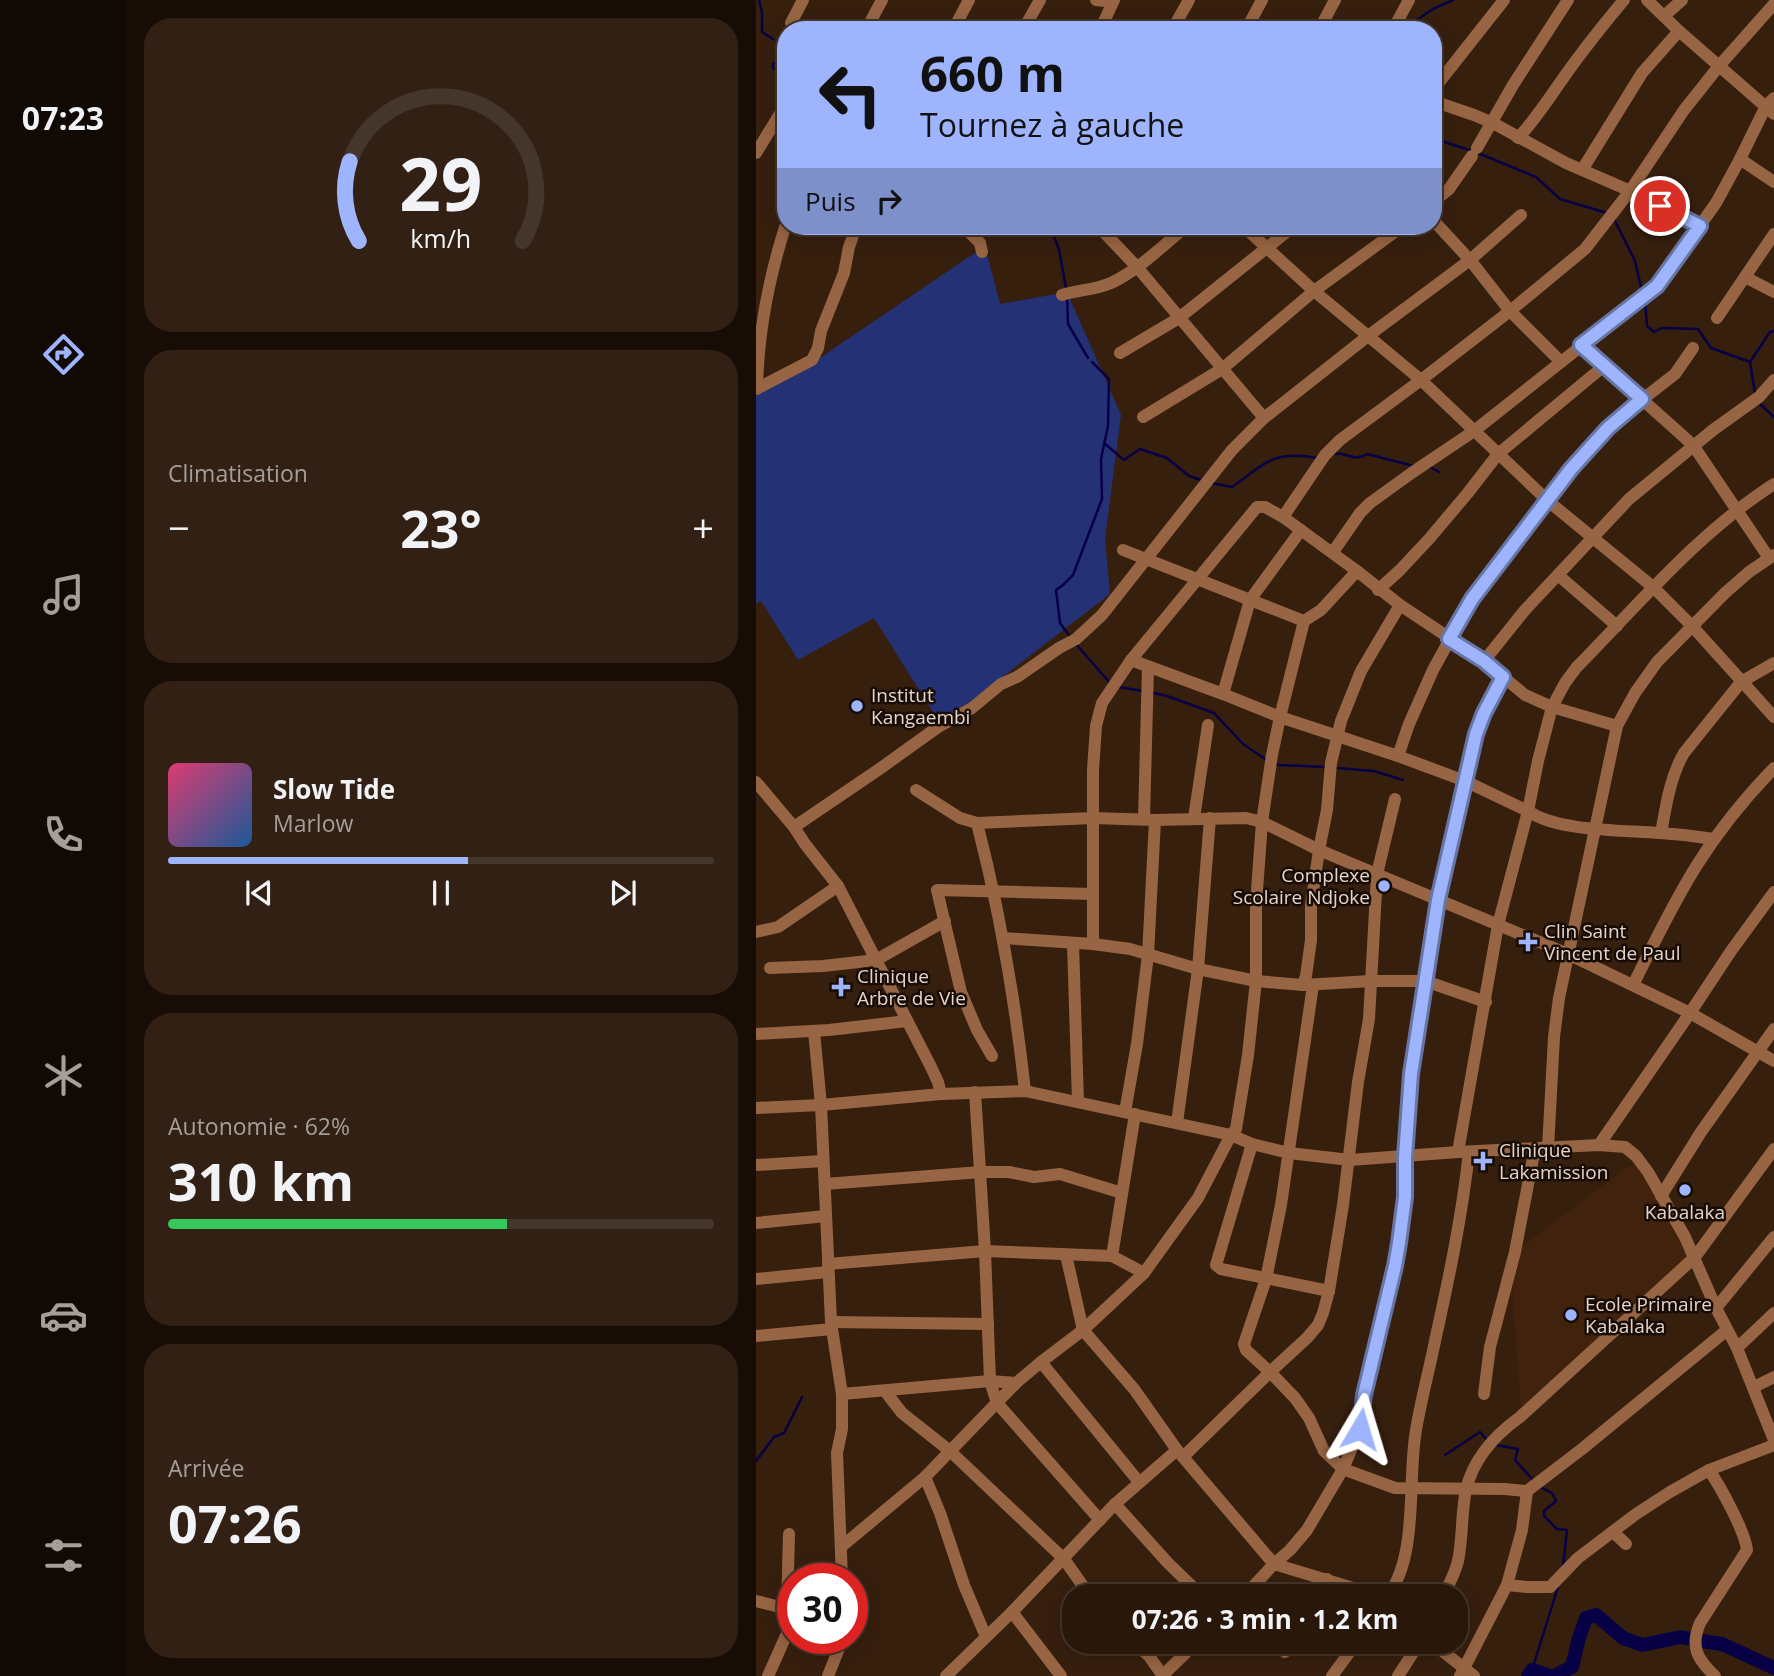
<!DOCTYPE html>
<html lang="fr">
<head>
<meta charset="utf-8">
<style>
  body { margin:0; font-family:"Open Sans",sans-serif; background:#312013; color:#f1f3f6; height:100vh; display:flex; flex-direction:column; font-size:26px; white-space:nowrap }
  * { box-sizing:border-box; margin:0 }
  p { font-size:23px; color:#a59f9c }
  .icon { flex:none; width:38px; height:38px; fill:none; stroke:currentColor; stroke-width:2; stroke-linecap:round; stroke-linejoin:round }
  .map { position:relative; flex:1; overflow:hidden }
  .sheet { display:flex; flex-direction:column; gap:18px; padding:18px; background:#170d06; width:630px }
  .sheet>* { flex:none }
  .guide { position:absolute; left:21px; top:21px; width:665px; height:214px; border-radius:28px; box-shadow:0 4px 18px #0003,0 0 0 2px #45362b; background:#9eb4fd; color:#111; overflow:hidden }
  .speed { position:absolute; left:21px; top:1563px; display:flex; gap:14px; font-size:35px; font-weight:700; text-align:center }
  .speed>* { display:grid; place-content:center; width:91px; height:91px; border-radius:50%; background:#29170a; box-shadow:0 4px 18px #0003,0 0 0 2px #45362b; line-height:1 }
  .speed .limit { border:10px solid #d22; background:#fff; color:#111 }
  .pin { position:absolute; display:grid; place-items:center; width:60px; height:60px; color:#fff; margin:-30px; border:4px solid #fff; border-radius:50%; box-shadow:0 2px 7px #0007 }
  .me { position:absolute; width:77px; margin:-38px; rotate:7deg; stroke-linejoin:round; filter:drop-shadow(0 0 5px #0008) }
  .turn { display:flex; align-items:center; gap:24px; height:147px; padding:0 28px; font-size:32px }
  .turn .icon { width:91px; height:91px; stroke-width:2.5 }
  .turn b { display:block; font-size:49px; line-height:60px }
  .then { display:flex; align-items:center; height:66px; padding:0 28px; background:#0003; gap:14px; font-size:26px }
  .big { font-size:52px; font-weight:700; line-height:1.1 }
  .sheet .card { flex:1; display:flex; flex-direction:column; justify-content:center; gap:10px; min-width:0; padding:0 24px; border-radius:28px; background:#312013 }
  .sheet .dial { align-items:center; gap:0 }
  .dial svg { height:182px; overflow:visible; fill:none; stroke:#45362b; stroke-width:7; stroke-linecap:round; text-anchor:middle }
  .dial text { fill:#f1f3f6; stroke:none }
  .song { display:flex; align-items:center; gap:21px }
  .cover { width:84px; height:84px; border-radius:10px; background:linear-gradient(135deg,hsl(340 70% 55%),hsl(210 70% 35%)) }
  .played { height:7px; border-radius:4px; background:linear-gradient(90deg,#9eb4fd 55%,#45362b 55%) }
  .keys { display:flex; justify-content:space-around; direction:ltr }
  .heat { display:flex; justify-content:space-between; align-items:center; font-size:38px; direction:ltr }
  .charge { height:10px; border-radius:5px; background:linear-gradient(90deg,#34c759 62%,#45362b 0) }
  .trip { position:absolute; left:306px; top:1584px; width:406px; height:70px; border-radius:28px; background:#29170a; box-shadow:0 4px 18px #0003,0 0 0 2px #45362b; font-weight:700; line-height:70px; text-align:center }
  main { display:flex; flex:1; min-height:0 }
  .menu { display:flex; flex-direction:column; width:126px; justify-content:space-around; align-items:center; background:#100904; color:#a59f9c }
  .menu .icon { width:49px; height:49px }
  .menu .on { color:#9eb4fd }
  .menu b { font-size:32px; color:#f1f3f6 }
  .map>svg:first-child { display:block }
  .built { fill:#41230d }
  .green { fill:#253175 }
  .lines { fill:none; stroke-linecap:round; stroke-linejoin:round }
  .stream { stroke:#070045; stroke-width:2.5 }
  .river { stroke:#070045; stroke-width:14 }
  .minor { stroke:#976543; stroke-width:12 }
  .route-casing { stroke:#6775a4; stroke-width:18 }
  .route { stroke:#9eb4fd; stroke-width:12 }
  .poi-dot { fill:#9eb4fd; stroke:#170c05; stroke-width:2.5 }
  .labels { text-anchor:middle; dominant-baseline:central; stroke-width:5; stroke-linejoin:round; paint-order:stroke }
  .poi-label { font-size:19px; fill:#e5d4ca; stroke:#170c05; text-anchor:start }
</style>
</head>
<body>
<main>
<nav class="menu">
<b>07:23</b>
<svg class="icon on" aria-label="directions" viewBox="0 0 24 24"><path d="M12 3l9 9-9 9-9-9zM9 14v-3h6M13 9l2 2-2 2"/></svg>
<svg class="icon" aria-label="music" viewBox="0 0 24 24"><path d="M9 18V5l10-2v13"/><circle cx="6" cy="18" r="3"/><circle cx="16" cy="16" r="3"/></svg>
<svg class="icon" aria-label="phone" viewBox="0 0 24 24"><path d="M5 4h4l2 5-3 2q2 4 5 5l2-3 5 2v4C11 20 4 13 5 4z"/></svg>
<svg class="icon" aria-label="climate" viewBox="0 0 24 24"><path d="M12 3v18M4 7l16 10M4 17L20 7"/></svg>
<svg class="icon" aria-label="car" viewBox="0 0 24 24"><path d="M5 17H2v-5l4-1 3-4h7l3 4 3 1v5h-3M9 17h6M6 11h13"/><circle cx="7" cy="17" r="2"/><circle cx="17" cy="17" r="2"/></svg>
<svg class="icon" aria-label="filters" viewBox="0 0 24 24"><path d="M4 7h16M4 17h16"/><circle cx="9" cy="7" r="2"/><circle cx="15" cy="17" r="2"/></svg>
</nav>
<section class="sheet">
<div class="card dial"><svg viewBox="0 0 100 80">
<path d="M14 69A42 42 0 1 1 86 69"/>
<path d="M14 69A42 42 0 0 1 10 34" stroke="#9eb4fd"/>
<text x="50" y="56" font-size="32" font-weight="700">29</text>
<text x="50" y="72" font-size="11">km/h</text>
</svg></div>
<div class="card"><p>Climatisation</p>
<div class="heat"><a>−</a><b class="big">23°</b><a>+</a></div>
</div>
<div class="card">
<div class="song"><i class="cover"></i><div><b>Slow Tide</b><p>Marlow</p></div></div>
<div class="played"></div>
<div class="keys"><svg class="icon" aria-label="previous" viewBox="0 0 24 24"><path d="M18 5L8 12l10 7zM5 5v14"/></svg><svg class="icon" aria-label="pause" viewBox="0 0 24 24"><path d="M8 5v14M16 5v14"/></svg><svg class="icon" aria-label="next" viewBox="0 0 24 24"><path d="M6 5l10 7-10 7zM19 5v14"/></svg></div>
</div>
<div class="card"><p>Autonomie · 62%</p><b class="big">310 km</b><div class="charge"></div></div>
<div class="card"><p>Arrivée</p><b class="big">07:26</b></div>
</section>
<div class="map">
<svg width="1018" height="1676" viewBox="0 0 1018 1676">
  <rect width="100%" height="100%" fill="#371f0e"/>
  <path class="built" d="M883,1163L935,1257L765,1414L756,1281L765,1247L870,1168Z"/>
  <path class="green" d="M229,246L244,304L311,292L365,415L349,539L354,594L214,702L182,720L118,618L42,660L5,601L0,604V388L55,364Z"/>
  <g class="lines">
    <g class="stream">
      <path d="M3,0L6,12V32L17,39"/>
      <path d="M646,30L677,9L697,0"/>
      <path d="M22,42L30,51"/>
      <path d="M30,60L17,64V68L30,75"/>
      <path d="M677,138L716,151"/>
      <path d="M722,153L780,177L804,199L851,213"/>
      <path d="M858,219L879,261L886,291"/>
      <path d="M294,226L303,250L310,288"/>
      <path d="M311,297L312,324L332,358"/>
      <path d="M889,300L891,326L898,332L906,328L942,329L955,348L994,362"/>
      <path d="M999,393L994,362L1014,332L1018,331"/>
      <path d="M1003,403L1018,417"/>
      <path d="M348,443L368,460L384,449L411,458L433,476L445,480"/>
      <path d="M577,454C591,451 596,463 611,454L658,466"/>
      <path d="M674,467L683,472"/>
      <path d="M455,483L476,487C510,463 517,450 561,458"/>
      <path d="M315,638L304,623L300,590L307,585L317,575L346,499L345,459L352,426L353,379L336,362"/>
      <path d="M319,643L354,683"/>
      <path d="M362,687L387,691"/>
      <path d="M397,693L411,696L458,713L487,744L512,761"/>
      <path d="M518,763L523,765L570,767"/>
      <path d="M580,768L618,771L647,780"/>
      <path d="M740,1445L762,1449L759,1460L777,1480"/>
      <path d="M689,1455L724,1432L731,1440"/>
      <path d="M0,1461L18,1437L28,1433L46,1397"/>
      <path d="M784,1487L796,1493L800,1501L788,1511V1516L801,1529L811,1530L807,1567"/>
      <path d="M776,1670L802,1587"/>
    </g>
    <g class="river">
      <path d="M772,1676L776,1670L794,1676"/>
      <path d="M798,1676L816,1667L823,1638L830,1618L840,1615L867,1638L886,1645L925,1637L939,1640L966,1644L1018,1668"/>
    </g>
    <g class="minor">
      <path d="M340,0L350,1L355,5"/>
      <path d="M891,0L923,31L1018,114"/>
      <path d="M908,16L926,0"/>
      <path d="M641,22L653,0"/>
      <path d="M35,23L47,0"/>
      <path d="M110,30L126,0"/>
      <path d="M197,30L213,0"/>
      <path d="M267,30L284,0"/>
      <path d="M344,30L358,0"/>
      <path d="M416,30L433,0"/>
      <path d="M490,30L506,0"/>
      <path d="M563,30L579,0"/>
      <path d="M677,90L748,0"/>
      <path d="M677,101L718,115L737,123L810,163L886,196L944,226"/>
      <path d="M762,138C780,119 793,98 808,77C827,50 847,25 868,0"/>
      <path d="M721,148L757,85L812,0"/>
      <path d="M0,153L30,104"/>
      <path d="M984,159L1018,182"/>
      <path d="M826,170L886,73L923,31"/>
      <path d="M677,202L693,189L716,156"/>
      <path d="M677,220L714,260L754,311L805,362"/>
      <path d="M207,226L224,243L226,252"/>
      <path d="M342,226L381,267L508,418"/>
      <path d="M487,226L558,291L665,380L792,501L897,587L936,626L1018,717"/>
      <path d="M989,277L1018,292"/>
      <path d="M306,295C322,290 339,290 355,283C383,270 407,245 431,226"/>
      <path d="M961,318L1018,234"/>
      <path d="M825,345L937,445L1013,558"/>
      <path d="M364,353L423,318L538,226"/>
      <path d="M0,389L56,360L62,348L65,331L88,273L93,247L98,233L103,226"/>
      <path d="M1,389C2,333 13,277 30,224"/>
      <path d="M387,417L466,369L558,291L647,226"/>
      <path d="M527,517L569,455L584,440L665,380L754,311L829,249L874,191L928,110L963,66L1018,4"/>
      <path d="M367,550L548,621"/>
      <path d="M577,552L604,513L614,503L657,472L718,431L901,286L960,203L984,159L1010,106L1018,98"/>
      <path d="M802,575L861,626"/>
      <path d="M622,590L644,570L673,539L711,494L742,454L848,366"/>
      <path d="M375,660L467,694L524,717L642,756L709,781L772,811C802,832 868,830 904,833C922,834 940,836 958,839"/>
      <path d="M728,661L769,610L873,499L957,430L1003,397L1018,380"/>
      <path d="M467,694L494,600L545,530"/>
      <path d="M642,756L653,724L677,670L716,599L833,448L869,413L919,374L937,348"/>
      <path d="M0,782L38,827L49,844L82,886L174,1065L182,1082L185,1094"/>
      <path d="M160,790L204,818L221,823L337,818L399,820L490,818L506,822L563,850L812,954L934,1013L1018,1061"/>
      <path d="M438,818L452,725"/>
      <path d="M388,819L392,667"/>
      <path d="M221,823C244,912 259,999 269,1091"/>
      <path d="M38,827L122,770L182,727L216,708L245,684L261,677L303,648L320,639L346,615L476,450L508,418L612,336L714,260L765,215"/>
      <path d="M905,833C910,806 914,777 928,753L985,682L1018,663"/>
      <path d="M0,932L22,927L82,886"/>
      <path d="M247,938L337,944L374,949L442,969L500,981L547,985L615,981H669L730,1002"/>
      <path d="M317,943L322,1102"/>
      <path d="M337,944V770L340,726L346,703L375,660L501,507H509L527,517L601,571L644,605L728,661L769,695L796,707L861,726"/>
      <path d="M14,968L67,966L120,960L189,921"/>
      <path d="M547,985L550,976L555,940V905L563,850L571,810L575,763L585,721L605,671L644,605"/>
      <path d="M557,985L525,1205L510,1279L488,1344L490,1350L514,1372L539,1398L553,1418L568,1451L587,1469L639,1488L748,1489L771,1491L826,1449L971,1330"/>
      <path d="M877,985C897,945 917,903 941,865C963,830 989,798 1018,768"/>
      <path d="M58,1031L65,1105L75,1322L86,1394V1429L81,1453L86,1578"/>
      <path d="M0,1034L73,1030L151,1021"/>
      <path d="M236,1056L221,1030L205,992L181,890L337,894"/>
      <path d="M219,1092L229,1251L234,1381L241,1403L344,1520"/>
      <path d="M0,1108L65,1105L185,1094L269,1091L475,1135L496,1144L533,1153L594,1160L702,1152L843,1145L869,1147L880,1156L892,1172L929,1237L960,1308L981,1348L1018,1440"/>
      <path d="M369,1112L381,1044L392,955L399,820"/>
      <path d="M421,1123L442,969L454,818"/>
      <path d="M496,1144L460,1265L465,1269L573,1291"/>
      <path d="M843,1145L934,1013L975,951L1018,892"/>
      <path d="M792,1148L798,1037L803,998L861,726L879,693L901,662L969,593L993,572L1018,555"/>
      <path d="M702,1152L742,925L772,811L782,761L796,707L809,683L820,668C883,604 942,533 1018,484"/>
      <path d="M0,1165L67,1161"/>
      <path d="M69,1184L225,1172H253L278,1177L304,1174L366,1193"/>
      <path d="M905,1196L945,1132L1018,1029"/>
      <path d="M0,1223L70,1216"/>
      <path d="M310,1255L327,1330L378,1389L421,1450L518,1564L607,1591L618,1596"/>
      <path d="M356,1256L379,1114"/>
      <path d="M72,1264L229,1251L356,1256L388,1273"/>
      <path d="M0,1279L72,1272"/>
      <path d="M960,1308L1018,1237"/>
      <path d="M75,1322L232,1324"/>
      <path d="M0,1336L76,1329"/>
      <path d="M981,1348L1018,1313"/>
      <path d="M285,1362L383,1482"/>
      <path d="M998,1387L1018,1377"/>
      <path d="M129,1391L146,1413L194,1451L308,1559L334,1596"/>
      <path d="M86,1394L234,1381L260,1383"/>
      <path d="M728,1394L734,1347L759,1252L779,1148"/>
      <path d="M427,1457L514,1372L551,1338L562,1325L567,1313L573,1291L587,1205L602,1082L613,1019L621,874L639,799"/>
      <path d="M169,1477L184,1513L208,1585L230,1637"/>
      <path d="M359,1504L412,1563L446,1596"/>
      <path d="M857,1532L870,1544"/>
      <path d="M85,1547L169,1477L260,1383L285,1362L327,1330L388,1273L442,1198L475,1135L480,1129L492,1055L500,981V904L506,822L516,755L524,717L548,621L565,610L601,571"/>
      <path d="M751,1585L771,1587H794L822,1558L880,1514L914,1492L953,1470"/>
      <path d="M488,1596L518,1564L534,1550L551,1530L587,1469L604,1429L608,1395L639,1266L649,1197L648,1157L655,1074L682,900L720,734L728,713L747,677"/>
      <path d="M563,1596L571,1579"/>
      <path d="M632,1596C663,1553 651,1480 660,1430C665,1400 673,1371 679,1341C693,1278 706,1216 713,1152"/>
      <path d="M687,1596C693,1585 699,1573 702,1561C707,1538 705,1513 710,1490C717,1459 739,1435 764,1417L939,1257L1018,1149"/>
      <path d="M0,1601L36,1610"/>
      <path d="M31,1609L33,1534"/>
      <path d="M256,1612L305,1676"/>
      <path d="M377,1642L393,1656L407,1676"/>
      <path d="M675,1642L718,1676"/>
      <path d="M529,1652L535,1642"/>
      <path d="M12,1676L37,1620"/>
      <path d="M72,1676L87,1638"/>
      <path d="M190,1676L256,1612L359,1504L421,1450"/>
      <path d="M406,1676L441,1642"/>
      <path d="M576,1676L601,1642"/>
      <path d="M642,1676L664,1642"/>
      <path d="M704,1676L751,1585L766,1530L771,1491"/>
      <path d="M959,1676C941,1659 934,1647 944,1623L991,1550C989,1531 964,1486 953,1470L1018,1445"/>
    </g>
  </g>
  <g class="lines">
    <defs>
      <path id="route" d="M604,1429L608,1395L639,1266L643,1243L649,1197V1157L655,1074L682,900L720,734L728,713L747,677L728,661L693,639L716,599L815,469L852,428L886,399L825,345L901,286L944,226L904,206"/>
    </defs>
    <use href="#route" class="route-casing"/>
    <use href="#route" class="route"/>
  </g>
  <g class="poi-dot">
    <circle cx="101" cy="706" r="7"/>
    <circle cx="628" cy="886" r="7"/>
    <path d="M768.5 931.5h7v7h7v7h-7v7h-7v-7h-7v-7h7z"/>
    <path d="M81.5 976.5h7v7h7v7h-7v7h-7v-7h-7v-7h7z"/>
    <path d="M723.5 1150.5h7v7h7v7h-7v7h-7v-7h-7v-7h7z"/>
    <circle cx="929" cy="1190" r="7"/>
    <circle cx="815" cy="1315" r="7"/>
  </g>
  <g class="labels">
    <g class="poi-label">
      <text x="115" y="695">Institut<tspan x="115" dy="22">Kangaembi</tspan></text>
      <text x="614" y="875" text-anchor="end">Complexe<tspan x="614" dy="22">Scolaire Ndjoke</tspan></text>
      <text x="788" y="931">Clin Saint<tspan x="788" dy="22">Vincent de Paul</tspan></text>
      <text x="101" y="976">Clinique<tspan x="101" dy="22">Arbre de Vie</tspan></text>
      <text x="743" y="1150">Clinique<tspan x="743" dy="22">Lakamission</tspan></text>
      <text x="929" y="1212" text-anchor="middle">Kabalaka</text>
      <text x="829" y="1304">Ecole Primaire<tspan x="829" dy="22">Kabalaka</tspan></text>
    </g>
  </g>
</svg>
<div class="speed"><div class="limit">30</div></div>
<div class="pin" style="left:904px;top:206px;background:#d93025"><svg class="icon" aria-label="arrive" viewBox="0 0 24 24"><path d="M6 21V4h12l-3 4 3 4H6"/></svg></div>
<svg class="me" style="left:604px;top:1429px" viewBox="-20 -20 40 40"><path d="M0-17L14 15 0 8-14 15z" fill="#9eb4fd" stroke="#fff" stroke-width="4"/></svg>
<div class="trip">07:26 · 3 min · 1.2 km</div>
<div class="guide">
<div class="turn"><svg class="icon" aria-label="left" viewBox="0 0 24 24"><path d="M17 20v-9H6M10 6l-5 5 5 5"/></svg><div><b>660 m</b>Tournez à gauche</div></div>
<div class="then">Puis<svg class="icon" aria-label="right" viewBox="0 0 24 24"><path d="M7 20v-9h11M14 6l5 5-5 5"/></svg></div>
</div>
</div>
</main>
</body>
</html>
